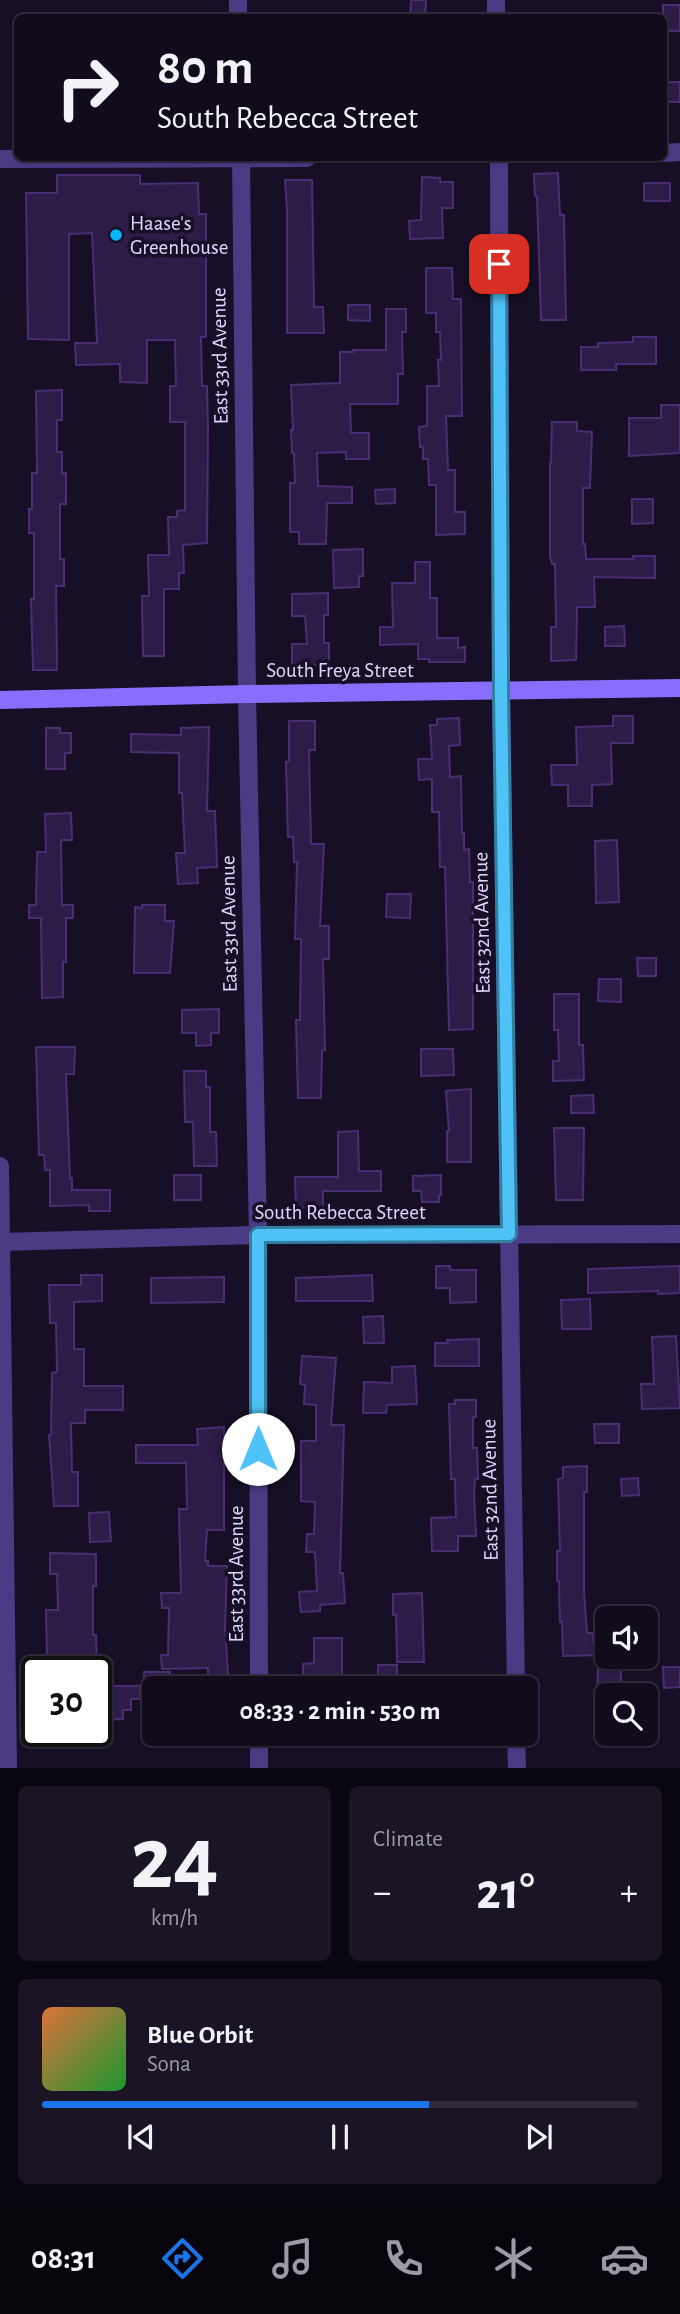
<!DOCTYPE html>
<html lang="en">
<head>
<meta charset="utf-8">
<style>
  body { margin:0; font-family:"Alegreya Sans",sans-serif; background:#1a1425; color:#f1f3f6; height:100vh; display:flex; flex-direction:column; font-size:26px; white-space:nowrap }
  * { box-sizing:border-box; margin:0 }
  p { font-size:23px; color:#9c9ba3 }
  .icon { flex:none; width:38px; height:38px; fill:none; stroke:currentColor; stroke-width:2; stroke-linecap:round; stroke-linejoin:round }
  .map { position:relative; height:1768px; overflow:hidden }
  .details { display:flex; flex-direction:column; gap:18px; padding:18px; background:#09060f; flex:1 }
  .details>* { flex:none }
  .hud { position:absolute; left:14px; top:14px; width:653px; height:147px; border-radius:10px; box-shadow:0 2px 5px #0004,0 0 0 2px #302b3b; background:#110b1c; color:#f1f3f6; overflow:hidden }
  .controls { position:absolute; left:595px; top:1606px; display:grid; gap:14px }
  .controls a { display:grid; place-items:center; width:63px; height:63px; border-radius:10px; background:#110b1c; box-shadow:0 2px 5px #0004,0 0 0 2px #302b3b; font-size:35px }
  .speed { position:absolute; left:21px; top:1656px; display:flex; gap:14px; font-size:35px; font-weight:700; text-align:center }
  .speed>* { display:grid; place-content:center; width:91px; height:91px; border-radius:50%; background:#110b1c; box-shadow:0 2px 5px #0004,0 0 0 2px #302b3b; line-height:1 }
  .speed .limit { border:4px solid #111; border-radius:10px; background:#fff; color:#111 }
  .pin { position:absolute; display:grid; place-items:center; width:60px; height:60px; color:#fff; margin:-30px; border-radius:14px; box-shadow:0 4px 10px #0006 }
  .me { position:absolute; width:77px; margin:-38px; rotate:0deg; stroke-linejoin:round; filter:drop-shadow(0 0 5px #0008) }
  .turn { display:flex; align-items:center; gap:24px; height:147px; padding:0 28px; font-size:32px }
  .turn .icon { width:91px; height:91px; stroke-width:2.5 }
  .turn b { display:block; font-size:49px; line-height:60px }
  .big { font-size:52px; font-weight:700; line-height:1.1 }
  .details .card { flex:1; display:flex; flex-direction:column; justify-content:center; gap:10px; min-width:0; padding:0 24px; border-radius:10px; background:#1a1425 }
  .details .dial { align-items:center; gap:0 }
  .dial b { font-size:91px; line-height:1 }
  .song { display:flex; align-items:center; gap:21px }
  .cover { width:84px; height:84px; border-radius:10px; background:linear-gradient(135deg,hsl(20 70% 55%),hsl(130 70% 35%)) }
  .played { height:7px; border-radius:4px; background:linear-gradient(90deg,#1a73e8 65%,#302b3b 65%) }
  .keys { display:flex; justify-content:space-around; direction:ltr }
  .heat { display:flex; justify-content:space-between; align-items:center; font-size:38px; direction:ltr }
  .details .tiles { flex:1; display:grid; gap:18px; grid-template-columns:1fr 1fr }
  .card:last-child { grid-column:span 2 }
  .trip { position:absolute; left:142px; top:1676px; width:396px; height:70px; border-radius:10px; background:#110b1c; box-shadow:0 2px 5px #0004,0 0 0 2px #302b3b; font-weight:700; line-height:70px; text-align:center }
  .menu { display:flex; height:112px; justify-content:space-around; align-items:center; background:#07040b; color:#9c9ba3 }
  .menu .icon { width:49px; height:49px }
  .menu .selected { color:#1a73e8 }
  .menu b { font-size:32px; color:#f1f3f6 }
  .map>svg:first-child { display:block }
  .building { fill:#2c1c47; stroke:#482e73; stroke-width:2 }
  .lines { fill:none; stroke-linecap:round; stroke-linejoin:round }
  .minor { stroke:#4b3b85; stroke-width:18 }
  .secondary { stroke:#8b6dfe; stroke-width:18 }
  .route-casing { stroke:#337fa1; stroke-width:18 }
  .route { stroke:#4fc3f7; stroke-width:12 }
  .poi-dot { fill:#03b6fd; stroke:#170f26; stroke-width:2.5 }
  .labels { text-anchor:middle; dominant-baseline:central; stroke-width:7; stroke-linejoin:round; paint-order:stroke }
  .poi-label { font-size:21px; fill:#e1d5ff; stroke:#170f26; text-anchor:start }
  .street-label { font-size:21px; fill:#e1d5ff; stroke:#170f26 }
</style>
</head>
<body>
<div class="map">
<svg width="680" height="1768" viewBox="0 0 680 1768">
  <rect width="100%" height="100%" fill="#170f26"/>
  <g class="building">
    <path d="M411,0H426L425,18H410Z"/>
    <rect x="663" y="5" width="17" height="26"/>
    <rect x="663" y="82" width="17" height="20"/>
    <path d="M558,173L560,215H564L566,320H541L537,196H535L534,174Z"/>
    <path d="M57,175H140V184L198,183L199,214H206V337H201L202,386H207L208,428L207,543L183,545L184,573H179V589H164V656H143L142,596H149L148,555H169L168,517H177V511L185,510V422H170V386H176L175,340H147V383L120,382V364L76,365L75,343H97L92,233L69,234V340L28,339L26,193H57Z"/>
    <path d="M422,177L440,178V182H453V208H442L443,238L410,239L409,221L421,220Z"/>
    <path d="M285,180H312L314,307H323L324,333H287V209Z"/>
    <rect x="644" y="183" width="26" height="18"/>
    <path d="M426,268H452L453,299H461L462,416H446L448,470H455V512H465V534L436,535V485H429L428,459H423V447H420L419,427L427,426V386H439L438,360H441L440,332H436V313H426Z"/>
    <path d="M348,305H370V321L348,320Z"/>
    <path d="M386,309H406V332H402L403,374H398V404H350L351,433H369V459H346V452L317,453L318,486L352,487V503H327L326,544H299V532H290V483H295L294,453H292L291,430H293L291,385L340,383V352H353V350H386Z"/>
    <path d="M633,337H656V364H616V370H581V347H598V343L633,342Z"/>
    <path d="M62,390V420H57V452H62V473H66V504H60V559H64V586H56L57,670H33L31,599H34V533H29V509H32V473H37L36,391Z"/>
    <path d="M661,405H680V453L629,456V418H661Z"/>
    <path d="M552,422H577V431L592,432L590,488H583V544H585L586,559H633V556H655V578L594,577L595,607H577L576,660L551,661V627H556L555,564H552L550,556V463H551Z"/>
    <path d="M395,489V503L376,504L375,490Z"/>
    <path d="M632,499H653V523L632,524Z"/>
    <path d="M363,549V576H359V587L334,588L333,550Z"/>
    <path d="M415,562H430V598H437V638H458V648L465,647V662H429V659H418V644L380,645V627H393L392,583H415Z"/>
    <path d="M328,593V615H324V643H329V665L292,666V644H307L305,616H292V594Z"/>
    <path d="M624,626L625,646H605V627Z"/>
    <path d="M613,716H633V743H611L612,784L592,785V806H568V785H552L551,765H577L576,727L613,726Z"/>
    <path d="M459,718L460,745L449,746L450,777L461,776L462,833H464V850L469,849L470,882H473V1029L449,1030L445,867H440L439,812H432V779L419,780L418,759H432L430,725H437V719Z"/>
    <path d="M289,721H315V750H309L311,844H324L320,926H329V959H323L325,1050H322L321,1098H298L296,1020H300L301,939H295L297,862H294L293,837H288L286,762L289,761Z"/>
    <path d="M209,727L207,811H215L217,867L197,868L198,883L178,884L176,853H185L182,793H179V753L131,752V734L181,735V728Z"/>
    <path d="M46,728H60V733H71V753H65V769H46Z"/>
    <path d="M71,813L72,840H61L62,905H73V918H66V962H63V997L42,998L41,918H29V905H36L37,852H46L45,814Z"/>
    <path d="M617,840L619,902L596,903L595,841Z"/>
    <path d="M387,894H411L410,918L386,917Z"/>
    <path d="M142,905H165V921H174L170,973H134L135,907L142,908Z"/>
    <path d="M637,958H656V976H638Z"/>
    <path d="M599,979H621V1002L598,1001Z"/>
    <path d="M554,994H579V1045H583L584,1080L553,1081V1061H559L558,1030H554Z"/>
    <path d="M219,1009V1033H211V1045L196,1046V1033H182V1010Z"/>
    <path d="M36,1047H75L74,1074H66L70,1178H72V1190H110V1211H89V1205L50,1206V1170H45L44,1155H39Z"/>
    <path d="M421,1049H453L454,1075L421,1076Z"/>
    <path d="M184,1071H206V1087H210V1132H216L217,1166H194L193,1122H185Z"/>
    <path d="M471,1089V1162H447V1131H449L446,1091Z"/>
    <path d="M593,1095L594,1113H571V1096Z"/>
    <path d="M554,1128H584L583,1200H556Z"/>
    <path d="M358,1131L359,1171H381V1191H323V1207L296,1208L295,1177H338V1132Z"/>
    <rect x="174" y="1175" width="27" height="25"/>
    <path d="M441,1175V1195H439V1202H422L421,1191H413V1176Z"/>
    <path d="M436,1266H450V1270H476V1302L450,1303V1288H436Z"/>
    <path d="M680,1266V1293L658,1294V1291L588,1293V1269Z"/>
    <path d="M81,1275H102V1301L74,1302V1349H84V1386H123V1410H85V1423H71L72,1472H78V1506H54L49,1435H51L52,1373L57,1372L56,1323H50L49,1285H81Z"/>
    <path d="M372,1275L373,1301H296V1278Z"/>
    <path d="M224,1277V1302L151,1303V1278Z"/>
    <path d="M590,1299L591,1329H562L561,1300Z"/>
    <path d="M383,1316L384,1343H364L363,1317Z"/>
    <path d="M676,1336L680,1408L642,1409L641,1384H654L652,1337Z"/>
    <path d="M479,1339V1366H435V1343H448L447,1340Z"/>
    <path d="M302,1356L336,1358L331,1425H344L340,1573H343L345,1603L320,1605V1611L301,1612L299,1592L317,1591L315,1552H306L307,1534H314L315,1502L301,1501V1441H316V1405L304,1404L305,1385L300,1384Z"/>
    <path d="M415,1366L417,1404L387,1405L386,1413H363L364,1382L392,1383V1367Z"/>
    <path d="M455,1400H476V1417H473V1448H477L478,1479H475L474,1493L476,1536H458V1551H432L431,1518L456,1517L455,1479H451L449,1404H455Z"/>
    <path d="M594,1424H619V1443H595Z"/>
    <path d="M224,1427V1530H207L205,1561H208V1566H227L225,1626L229,1689H208V1668L162,1669L161,1655H168L169,1608H162L161,1593H181L179,1509H187L186,1463H136V1445H198L197,1429Z"/>
    <path d="M587,1466V1492H584V1592L587,1633H593V1641H600L601,1655L563,1656L562,1622H560L559,1581H557V1551H560L558,1479L563,1478V1467Z"/>
    <path d="M638,1478L639,1495L622,1496L621,1479Z"/>
    <path d="M109,1512L111,1541L90,1542L89,1513Z"/>
    <path d="M50,1553L96,1554V1586H93V1635H96L97,1670L62,1671V1656H47L46,1610H58L57,1574H50Z"/>
    <path d="M422,1593L424,1662H397L396,1615H393V1594Z"/>
    <path d="M314,1638H342V1676H324V1684H303V1664L314,1663Z"/>
    <rect x="378" y="1665" width="19" height="21"/>
    <path d="M598,1666H621V1692H597Z"/>
    <path d="M663,1667H680V1687L664,1688Z"/>
    <rect x="144" y="1672" width="26" height="17"/>
    <path d="M96,1686H140V1699H131V1710H123V1719L101,1720V1700H96Z"/>
  </g>
  <g class="lines">
    <g class="minor">
      <path d="M238,0V18"/>
      <path d="M496,0V18"/>
      <path d="M663,153L680,152"/>
      <path d="M241,158L247,694L258,1235L259,1689"/>
      <path d="M499,158L501,692L516,1689"/>
      <path d="M0,159L307,158"/>
      <path d="M0,1166L8,1768"/>
      <path d="M0,1242L258,1235L680,1234"/>
      <path d="M259,1734V1768"/>
      <path d="M516,1734L517,1768"/>
    </g>
    <path class="secondary" d="M0,700L247,694L680,688"/>
  </g>
  <g class="lines">
    <defs>
      <path id="route" d="M258,1449V1235L509,1234L501,692L499,264"/>
    </defs>
    <use href="#route" class="route-casing"/>
    <use href="#route" class="route"/>
  </g>
  <circle class="poi-dot" cx="116" cy="235" r="7"/>
  <g class="labels">
    <g class="poi-label">
      <text x="130" y="223">Haase's<tspan x="130" dy="24">Greenhouse</tspan></text>
    </g>
    <g class="street-label">
      <text transform="translate(220 356) rotate(-91)">East 33rd Avenue</text>
      <text x="340" y="670">South Freya Street</text>
      <text transform="translate(482 923) rotate(-91)">East 32nd Avenue</text>
      <text transform="translate(229 924) rotate(-91)">East 33rd Avenue</text>
      <text x="340" y="1212">South Rebecca Street</text>
      <text transform="translate(490 1490) rotate(-91)">East 32nd Avenue</text>
      <text transform="translate(236 1574) rotate(-90)">East 33rd Avenue</text>
    </g>
  </g>
</svg>
<div class="controls">
<a><svg class="icon" aria-label="sound" viewBox="0 0 24 24"><path d="M4 9h4l5-4v14l-5-4H4zM17 9q2 3 0 6"/></svg></a>
<a><svg class="icon" aria-label="search" viewBox="0 0 24 24"><circle cx="10" cy="10" r="6"/><path d="M15 15l6 6"/></svg></a>
</div>
<div class="speed"><div class="limit">30</div></div>
<div class="pin" style="left:499px;top:264px;background:#d93025"><svg class="icon" aria-label="arrive" viewBox="0 0 24 24"><path d="M6 21V4h12l-3 4 3 4H6"/></svg></div>
<svg class="me" style="left:258px;top:1449px" viewBox="-20 -20 40 40"><circle r="19" fill="#fff"/><path d="M0-13L10 11 0 6-10 11z" fill="#4fc3f7"/></svg>
<div class="trip">08:33 · 2 min · 530 m</div>
<div class="hud">
<div class="turn"><svg class="icon" aria-label="right" viewBox="0 0 24 24"><path d="M7 20v-9h11M14 6l5 5-5 5"/></svg><div><b>80 m</b>South Rebecca Street</div></div>
</div>
</div>
<section class="details">
<div class="tiles">
<div class="card dial"><b>24</b><p>km/h</p></div>
<div class="card"><p>Climate</p>
<div class="heat"><a>−</a><b class="big">21°</b><a>+</a></div>
</div>
<div class="card">
<div class="song"><i class="cover"></i><div><b>Blue Orbit</b><p>Sona</p></div></div>
<div class="played"></div>
<div class="keys"><svg class="icon" aria-label="previous" viewBox="0 0 24 24"><path d="M18 5L8 12l10 7zM5 5v14"/></svg><svg class="icon" aria-label="pause" viewBox="0 0 24 24"><path d="M8 5v14M16 5v14"/></svg><svg class="icon" aria-label="next" viewBox="0 0 24 24"><path d="M6 5l10 7-10 7zM19 5v14"/></svg></div>
</div>
</div>
</section>
<nav class="menu">
<b>08:31</b>
<svg class="icon selected" aria-label="directions" viewBox="0 0 24 24"><path d="M12 3l9 9-9 9-9-9zM9 14v-3h6M13 9l2 2-2 2"/></svg>
<svg class="icon" aria-label="music" viewBox="0 0 24 24"><path d="M9 18V5l10-2v13"/><circle cx="6" cy="18" r="3"/><circle cx="16" cy="16" r="3"/></svg>
<svg class="icon" aria-label="phone" viewBox="0 0 24 24"><path d="M5 4h4l2 5-3 2q2 4 5 5l2-3 5 2v4C11 20 4 13 5 4z"/></svg>
<svg class="icon" aria-label="climate" viewBox="0 0 24 24"><path d="M12 3v18M4 7l16 10M4 17L20 7"/></svg>
<svg class="icon" aria-label="car" viewBox="0 0 24 24"><path d="M5 17H2v-5l4-1 3-4h7l3 4 3 1v5h-3M9 17h6M6 11h13"/><circle cx="7" cy="17" r="2"/><circle cx="17" cy="17" r="2"/></svg>
</nav>
</body>
</html>
